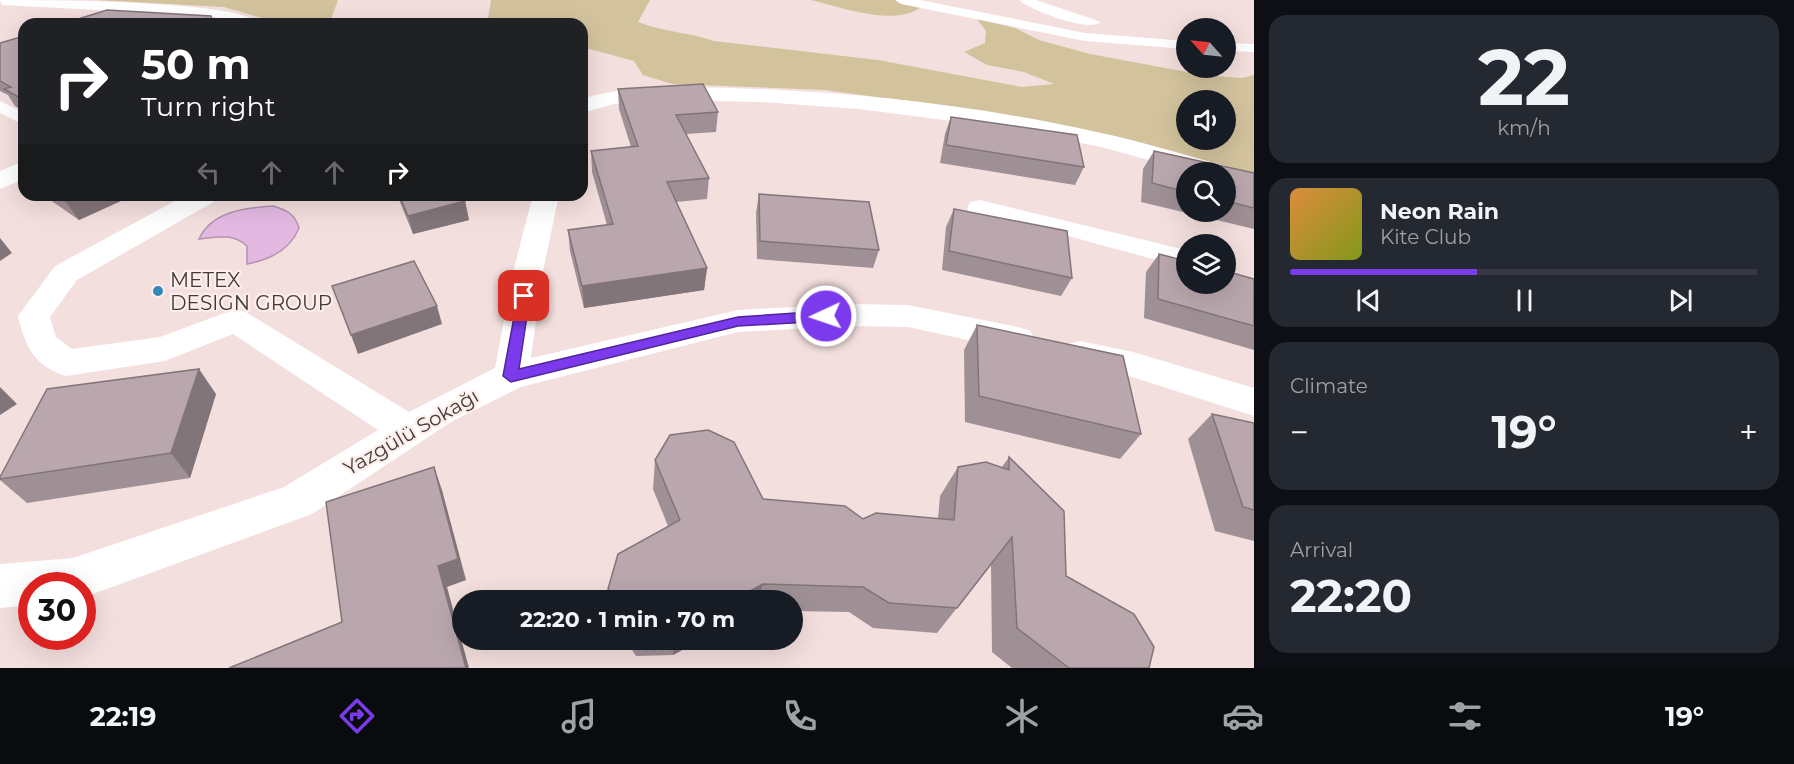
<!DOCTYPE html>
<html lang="en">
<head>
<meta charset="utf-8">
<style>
  body { margin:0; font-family:Montserrat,sans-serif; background:#242831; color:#f1f3f6; height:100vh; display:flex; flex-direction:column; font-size:22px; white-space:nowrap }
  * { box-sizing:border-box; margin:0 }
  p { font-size:20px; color:#9ea1a6 }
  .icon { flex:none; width:33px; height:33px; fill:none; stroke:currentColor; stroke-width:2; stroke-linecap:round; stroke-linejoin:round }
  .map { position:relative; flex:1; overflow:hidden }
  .side { display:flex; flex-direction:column; gap:15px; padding:15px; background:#0d0f14; width:540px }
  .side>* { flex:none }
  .hud { position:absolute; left:18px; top:18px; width:570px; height:183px; border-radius:18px; box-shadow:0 6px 24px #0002; background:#202124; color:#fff; overflow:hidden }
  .needle { width:39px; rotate:297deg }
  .tools { position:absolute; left:1176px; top:18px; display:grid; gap:12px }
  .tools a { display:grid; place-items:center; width:60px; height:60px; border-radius:50%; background:#171b24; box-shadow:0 6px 24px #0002; font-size:30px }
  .speed { position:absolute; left:18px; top:572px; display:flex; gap:12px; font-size:30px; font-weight:700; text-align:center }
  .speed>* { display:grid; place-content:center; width:78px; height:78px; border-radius:50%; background:#171b24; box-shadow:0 6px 24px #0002; line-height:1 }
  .speed .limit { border:9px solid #d22; background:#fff; color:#111 }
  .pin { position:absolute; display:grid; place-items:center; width:51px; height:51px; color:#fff; margin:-26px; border-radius:12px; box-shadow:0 3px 9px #0006 }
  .me { position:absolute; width:66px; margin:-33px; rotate:267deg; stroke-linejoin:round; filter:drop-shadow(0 0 4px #0008) }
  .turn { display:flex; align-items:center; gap:21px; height:126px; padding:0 24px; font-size:27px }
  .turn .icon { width:78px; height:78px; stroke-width:2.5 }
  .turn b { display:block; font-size:42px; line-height:51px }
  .lanes { display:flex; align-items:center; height:57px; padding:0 24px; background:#0003; justify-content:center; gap:30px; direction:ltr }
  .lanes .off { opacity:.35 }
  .big { font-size:45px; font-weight:700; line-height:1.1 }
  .side .widget { flex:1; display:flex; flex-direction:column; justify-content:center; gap:9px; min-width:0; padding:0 21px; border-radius:18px; background:#242831 }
  .side .dial { align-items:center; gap:0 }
  .dial b { font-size:78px; line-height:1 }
  .song { display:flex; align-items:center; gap:18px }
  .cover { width:72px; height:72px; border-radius:9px; background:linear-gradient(135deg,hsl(30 70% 55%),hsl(70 70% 35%)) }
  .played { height:6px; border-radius:3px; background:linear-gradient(90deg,#7c3aed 40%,#363941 40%) }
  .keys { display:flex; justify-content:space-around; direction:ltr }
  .heat { display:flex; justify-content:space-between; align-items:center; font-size:33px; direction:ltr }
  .trip { position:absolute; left:452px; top:590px; width:351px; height:60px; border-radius:30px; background:#171b24; box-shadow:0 6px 24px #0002; font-weight:700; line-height:60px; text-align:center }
  .tab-bar { display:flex; height:96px; justify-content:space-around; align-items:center; background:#090b0e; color:#9ea1a6 }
  .tab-bar .icon { width:42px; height:42px }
  .tab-bar .current { color:#7c3aed }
  .tab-bar b { font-size:27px; color:#f1f3f6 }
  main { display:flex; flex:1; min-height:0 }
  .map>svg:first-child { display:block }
  .green { fill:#d3c39d; fill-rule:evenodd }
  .water { fill:#e3b9e2; stroke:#b393af; stroke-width:1.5 }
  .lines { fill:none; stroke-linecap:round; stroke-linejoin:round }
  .lane { fill:#fff; fill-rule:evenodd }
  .street { fill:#fff; fill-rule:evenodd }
  .wall { fill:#9f9095; fill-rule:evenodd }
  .shaded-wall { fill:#827579 }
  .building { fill:#b9a7ad; stroke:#827579; stroke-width:1.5 }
  .route { fill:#7c3aed; stroke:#51269a; stroke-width:1.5 }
  .poi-dot { fill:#3089b7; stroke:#feeeeb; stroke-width:2 }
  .labels { text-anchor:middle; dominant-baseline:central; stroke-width:4.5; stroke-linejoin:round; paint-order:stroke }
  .poi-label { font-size:20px; fill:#423b39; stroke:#feeeeb; text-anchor:start }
  .street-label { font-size:20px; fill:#423b39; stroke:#feeeeb }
</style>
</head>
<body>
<main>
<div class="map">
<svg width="1254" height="668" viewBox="0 0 1254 668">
  <rect width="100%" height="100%" fill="#f3dfdd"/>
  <g class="green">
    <path d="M96,0H338L329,24H283L224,7Z"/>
    <path d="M491,0H650L638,22C663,32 689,32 714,41L878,60L1022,87L1054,84L1024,72L987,65L964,52L985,43L986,31L977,19L1015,28L1039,40L1090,54L1203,75L1242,78L1254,75V174L1169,150L1002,114L825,90L672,84L643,75L634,61L582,47V24H419L488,19ZM1186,100H1226V140H1186Z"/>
    <path d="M811,0H895L922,6C898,28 840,7 811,0Z"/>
  </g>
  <path class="water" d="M273,206C287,210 295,214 299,228C290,250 269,260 247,264V246C233,233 217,237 199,239C212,211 245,208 273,206Z"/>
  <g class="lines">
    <g class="lane">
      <path d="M895,0H920L1085,33L1186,41V49L1085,41L901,4Z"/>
      <path d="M1019,0H1036L1101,22C1089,33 1030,10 1019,0Z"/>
      <path d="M1226,43L1254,44V52L1226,51Z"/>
      <path d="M0,101L24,113V125L0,113Z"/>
    </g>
    <g class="street">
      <path d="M0,0C41,0 241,0 261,24H240L210,16L2,5Z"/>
      <path d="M680,87C822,88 963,102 1101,133C1144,142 1186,156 1229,167L1233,172L1226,178V172H1193L1101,147L1006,128L859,109L761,102L663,100L614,104L582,113V99C614,89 647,87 680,87Z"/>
      <path d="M24,161V179L0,189V171Z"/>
      <path d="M186,195H219L215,201L77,280L50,317L56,337L72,349L160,337L235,309L246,312L409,412L495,368L512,276L533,195H559L542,276L531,358L738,310L848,304L908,305L1018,327L1030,331L1035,339L1030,347L1018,351L908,327L848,326L738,332L521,387L451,422L312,514L82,598V585H32V605L0,608V564L73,558L284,487L378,430L233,334L165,361L66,376C34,366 25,346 18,316L55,266Z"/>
      <path d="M980,200L1186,250V268L1057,233L970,214L967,208L970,202Z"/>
      <path d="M1080,341L1133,352L1254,388V416L1132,377L1068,362L1063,353L1068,344Z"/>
    </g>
  </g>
  <g class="wall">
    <path d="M24,36V111L15,106L8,95L0,91V43Z"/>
    <path d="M618,89L718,112L716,132L686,134L709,178L707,199L676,202L707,268L704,290L584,308L570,251L568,230L607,225L592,172L591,151L631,147L619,109Z"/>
    <path d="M951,117L1084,167L1075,185L940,163L945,134Z"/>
    <path d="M1154,151L1254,173V229L1141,202L1143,169ZM1186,172H1226V212H1186Z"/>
    <path d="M759,194L879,250L873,268L757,259L756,213Z"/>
    <path d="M45,195H134L79,220L46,197Z"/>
    <path d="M397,195H462L465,201L469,220L413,234Z"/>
    <path d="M954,209L1072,278L1061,296L942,270L946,227Z"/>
    <path d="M1159,254L1254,279V350L1144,318L1146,272Z"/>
    <path d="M977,325L1141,434L1120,459L965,422L964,350Z"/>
    <path d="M216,394L190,478L27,503L0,480V477Z"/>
    <path d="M1212,414L1254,423V541L1215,531L1188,439Z"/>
    <path d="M1009,457L1066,576L1149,668H1012L992,652L991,565L937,633L873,628L849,612L792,611V600H609L608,589L668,526L653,489L655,460L763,499L863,519H938L940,496L958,467H1002Z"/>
    <path d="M625,639H702L673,655L636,656Z"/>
  </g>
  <g class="shaded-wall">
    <path d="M82,195H134L79,220L66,202Z"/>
    <path d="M465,201L469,220L413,234L408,216Z"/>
    <path d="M0,238L12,253L0,261Z"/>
    <path d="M707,268L704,290L584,308L582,286Z"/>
    <path d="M437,306L442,324L358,354L351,335Z"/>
    <path d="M199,369L216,394L190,478L171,453Z"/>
    <path d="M0,387L17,404L0,415Z"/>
    <path d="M434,467L442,490L466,580L447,587L469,668H466L438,566Z"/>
    <path d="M763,584L758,600H733Z"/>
    <path d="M675,639H702L673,655Z"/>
  </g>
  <g class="building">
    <path d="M107,10L211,16L213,24H62Z"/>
    <path d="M24,36V100L4,89L11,87L0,81V43Z"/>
    <path d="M703,84L718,112L676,115L709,178L667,182L707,268L582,286L568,230L613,224L591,151L638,146L618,89Z"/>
    <path d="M951,117L1077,135L1084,167L946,145Z"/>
    <path d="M1154,151L1254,173V208L1226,201V172H1186V192L1152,183Z"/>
    <path d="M759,194L869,202L879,250L760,241Z"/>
    <path d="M56,195H82L66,202Z"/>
    <path d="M399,195H462L465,201L408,216Z"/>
    <path d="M954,209L1067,231L1072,278L949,251Z"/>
    <path d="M1159,254L1186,261V284H1226V271L1254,279V326L1158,299Z"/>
    <path d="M414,261L437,306L351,335L332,286Z"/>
    <path d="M977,325L1123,356L1141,434L979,396Z"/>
    <path d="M199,369L171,453L0,479V477L47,389Z"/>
    <path d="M1212,414L1254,423V510L1243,507Z"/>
    <path d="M708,430L734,442L763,499L845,506L863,519L876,513L954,520L958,467L986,462L1009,470V457L1064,511L1066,576L1134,614L1154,647L1149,668H1069L1017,628L1012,537L957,608L889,603L863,587L763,584L733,600H615L608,589L618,554L680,520L655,460L670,435Z"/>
    <path d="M434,467L458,559L438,566L466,668H229L342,622L326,502Z"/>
  </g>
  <path class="route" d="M524,291L530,296L519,369L738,317L826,311L832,316L826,321L738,326L511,382L503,376L518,296Z"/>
  <circle class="poi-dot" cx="158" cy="291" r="6"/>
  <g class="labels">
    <g class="poi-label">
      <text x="170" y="280">METEX<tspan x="170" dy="23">DESIGN GROUP</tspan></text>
    </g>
    <g class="street-label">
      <text transform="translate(411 432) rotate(-30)">Yazgülü Sokağı</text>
    </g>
  </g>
</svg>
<div class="tools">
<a><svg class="needle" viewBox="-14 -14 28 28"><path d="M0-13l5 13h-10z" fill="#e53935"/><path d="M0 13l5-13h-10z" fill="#9ea1a6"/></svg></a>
<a><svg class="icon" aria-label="sound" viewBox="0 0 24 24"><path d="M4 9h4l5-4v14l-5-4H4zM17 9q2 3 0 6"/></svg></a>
<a><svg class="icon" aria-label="search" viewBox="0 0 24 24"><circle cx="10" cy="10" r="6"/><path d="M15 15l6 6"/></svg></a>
<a><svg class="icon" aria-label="layers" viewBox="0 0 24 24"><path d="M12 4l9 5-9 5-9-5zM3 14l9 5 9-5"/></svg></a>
</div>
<div class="speed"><div class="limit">30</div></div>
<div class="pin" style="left:524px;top:296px;background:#d93025"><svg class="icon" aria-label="arrive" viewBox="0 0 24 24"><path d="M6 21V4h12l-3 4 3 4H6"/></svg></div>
<svg class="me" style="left:826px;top:316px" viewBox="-20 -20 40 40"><circle r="17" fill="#7c3aed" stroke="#fff" stroke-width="3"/><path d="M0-11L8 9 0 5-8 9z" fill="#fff"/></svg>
<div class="trip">22:20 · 1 min · 70 m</div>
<div class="hud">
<div class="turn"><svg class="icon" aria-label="right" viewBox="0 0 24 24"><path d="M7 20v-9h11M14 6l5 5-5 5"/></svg><div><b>50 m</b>Turn right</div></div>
<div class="lanes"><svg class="icon off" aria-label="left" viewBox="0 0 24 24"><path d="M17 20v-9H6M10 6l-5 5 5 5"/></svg><svg class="icon off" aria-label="ahead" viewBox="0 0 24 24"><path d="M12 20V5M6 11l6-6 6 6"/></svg><svg class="icon off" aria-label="ahead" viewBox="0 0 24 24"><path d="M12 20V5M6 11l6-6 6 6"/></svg><svg class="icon" aria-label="right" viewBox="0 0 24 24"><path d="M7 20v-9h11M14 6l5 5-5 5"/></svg></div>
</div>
</div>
<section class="side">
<div class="widget dial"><b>22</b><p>km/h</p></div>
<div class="widget">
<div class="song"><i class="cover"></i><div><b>Neon Rain</b><p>Kite Club</p></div></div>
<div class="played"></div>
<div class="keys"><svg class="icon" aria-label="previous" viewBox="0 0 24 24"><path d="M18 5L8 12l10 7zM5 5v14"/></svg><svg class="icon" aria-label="pause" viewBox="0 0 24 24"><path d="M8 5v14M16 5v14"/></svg><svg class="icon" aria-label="next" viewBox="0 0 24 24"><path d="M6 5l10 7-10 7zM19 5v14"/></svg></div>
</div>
<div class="widget"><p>Climate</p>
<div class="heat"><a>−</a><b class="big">19°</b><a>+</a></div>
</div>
<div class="widget"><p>Arrival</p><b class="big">22:20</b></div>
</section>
</main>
<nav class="tab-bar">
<b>22:19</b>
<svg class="icon current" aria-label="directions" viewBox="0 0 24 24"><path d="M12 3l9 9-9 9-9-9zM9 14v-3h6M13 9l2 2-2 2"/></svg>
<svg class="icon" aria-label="music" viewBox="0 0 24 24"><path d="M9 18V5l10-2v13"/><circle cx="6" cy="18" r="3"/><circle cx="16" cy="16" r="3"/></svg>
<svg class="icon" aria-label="phone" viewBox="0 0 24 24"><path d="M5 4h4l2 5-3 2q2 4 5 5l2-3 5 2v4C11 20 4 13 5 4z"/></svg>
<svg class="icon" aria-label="climate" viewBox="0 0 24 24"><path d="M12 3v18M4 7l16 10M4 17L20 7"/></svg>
<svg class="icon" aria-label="car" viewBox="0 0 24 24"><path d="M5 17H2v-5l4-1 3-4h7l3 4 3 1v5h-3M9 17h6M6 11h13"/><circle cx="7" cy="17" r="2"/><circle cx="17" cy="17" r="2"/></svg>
<svg class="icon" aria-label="filters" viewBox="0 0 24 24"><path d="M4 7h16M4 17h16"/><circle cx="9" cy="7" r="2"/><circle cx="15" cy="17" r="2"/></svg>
<b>19°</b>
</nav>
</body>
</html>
